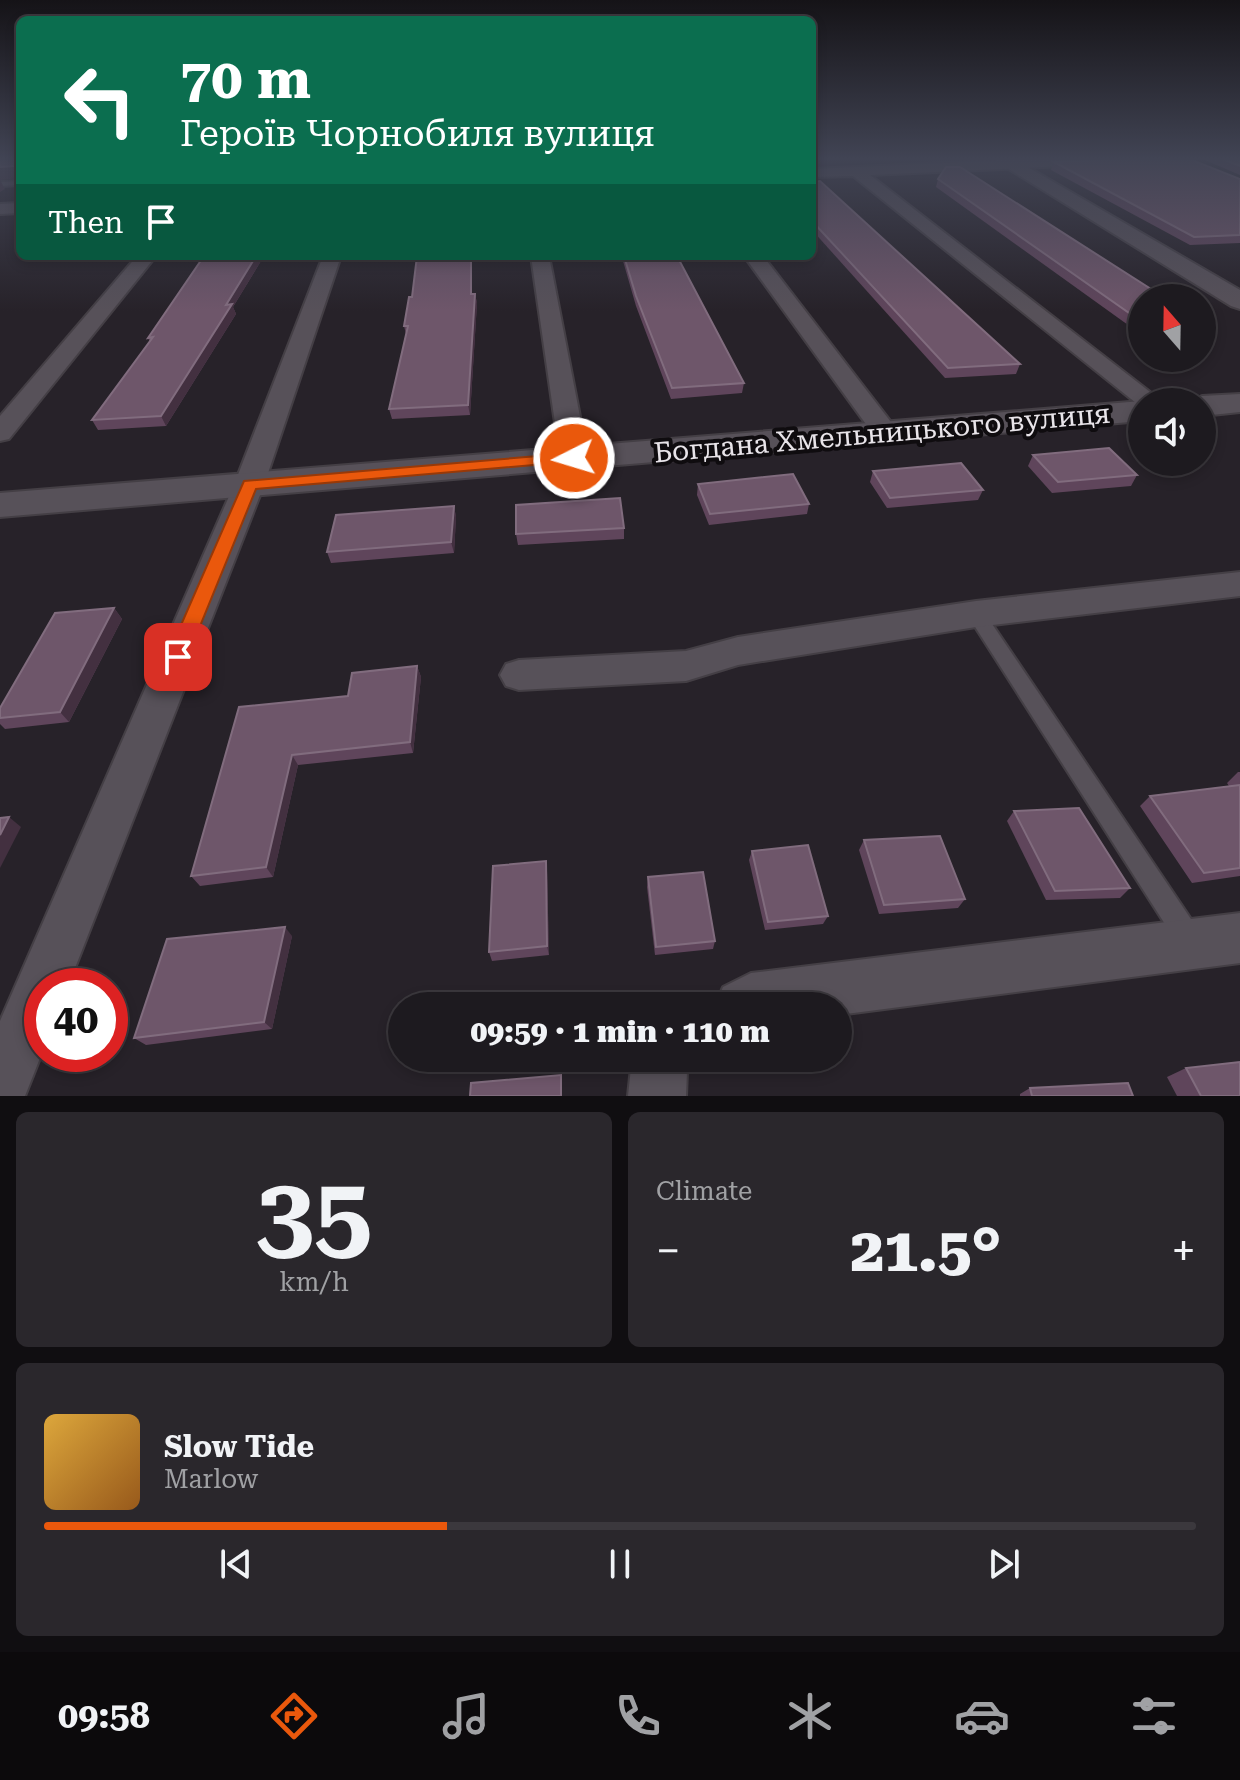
<!DOCTYPE html>
<html lang="en">
<head>
<meta charset="utf-8">
<style>
  body { margin:0; font-family:"Roboto Serif",serif; background:#2a272c; color:#f1f3f6; height:100vh; display:flex; flex-direction:column; font-size:30px; white-space:nowrap }
  * { box-sizing:border-box; margin:0 }
  p { font-size:26px; color:#a0a1a4 }
  .icon { flex:none; width:44px; height:44px; fill:none; stroke:currentColor; stroke-width:2; stroke-linecap:round; stroke-linejoin:round }
  .map { position:relative; height:1096px; overflow:hidden }
  .side { display:flex; flex-direction:column; gap:16px; padding:16px; background:#100e11; flex:1 }
  .side>* { flex:none }
  .banner { position:absolute; left:16px; top:16px; width:800px; height:244px; border-radius:12px; box-shadow:0 4px 12px #0003,0 0 0 2px #3b383d; background:#0b6e4f; color:#fff; overflow:hidden }
  .needle { width:52px; rotate:340deg }
  .fabs { position:absolute; left:1128px; top:284px; display:grid; gap:16px }
  .fabs a { display:grid; place-items:center; width:88px; height:88px; border-radius:50%; background:#1d1a1f; box-shadow:0 4px 12px #0003,0 0 0 2px #3b383d; font-size:40px }
  .speed { position:absolute; left:24px; top:968px; display:flex; gap:16px; font-size:40px; font-weight:700; text-align:center }
  .speed>* { display:grid; place-content:center; width:104px; height:104px; border-radius:50%; background:#1d1a1f; box-shadow:0 4px 12px #0003,0 0 0 2px #3b383d; line-height:1 }
  .speed .limit { border:12px solid #d22; background:#fff; color:#111 }
  .pin { position:absolute; display:grid; place-items:center; width:68px; height:68px; color:#fff; margin:-34px; border-radius:16px; box-shadow:0 4px 12px #0006 }
  .me { position:absolute; width:88px; margin:-44px; rotate:265deg; stroke-linejoin:round; filter:drop-shadow(0 0 6px #0008) }
  .turn { display:flex; align-items:center; gap:28px; height:168px; padding:0 32px; font-size:36px }
  .turn .icon { width:104px; height:104px; stroke-width:2.5 }
  .turn b { display:block; font-size:56px; line-height:68px }
  .then { display:flex; align-items:center; height:76px; padding:0 32px; background:#0003; gap:16px; font-size:30px }
  .big { font-size:60px; font-weight:800; line-height:1.1 }
  .side .card { flex:1; display:flex; flex-direction:column; justify-content:center; gap:12px; min-width:0; padding:0 28px; border-radius:12px; background:#2a272c }
  .side .dial { align-items:center; gap:0 }
  .dial b { font-size:104px; line-height:1 }
  .song { display:flex; align-items:center; gap:24px }
  .cover { width:96px; height:96px; border-radius:12px; background:linear-gradient(135deg,hsl(40 70% 55%),hsl(30 70% 35%)) }
  .played { height:8px; border-radius:4px; background:linear-gradient(90deg,#ea580c 35%,#3b383d 35%) }
  .keys { display:flex; justify-content:space-around; direction:ltr }
  .heat { display:flex; justify-content:space-between; align-items:center; font-size:44px; direction:ltr }
  .side .tiles { flex:1; display:grid; gap:16px; grid-template-columns:1fr 1fr }
  .card:last-child { grid-column:span 2 }
  .trip { position:absolute; left:388px; top:992px; width:464px; height:80px; border-radius:40px; background:#1d1a1f; box-shadow:0 4px 12px #0003,0 0 0 2px #3b383d; font-weight:800; line-height:80px; text-align:center }
  .menu { display:flex; height:128px; justify-content:space-around; align-items:center; background:#0c0a0c; color:#a0a1a4 }
  .menu .icon { width:56px; height:56px }
  .menu .selected { color:#ea580c }
  .menu b { font-size:36px; color:#f1f3f6 }
  .map>svg:first-child { display:block }
  .lines { fill:none; stroke-linecap:round; stroke-linejoin:round }
  .service-casing { stroke:#443f45; stroke-width:4 }
  .minor-casing { stroke:#443f45; stroke-width:4 }
  .tertiary-casing { stroke:#443f45; stroke-width:4 }
  .service { fill:#575159; fill-rule:evenodd }
  .minor { fill:#575159; fill-rule:evenodd }
  .tertiary { fill:#575159; fill-rule:evenodd }
  .wall { fill:#5f455b }
  .shaded-wall { fill:#433040 }
  .building { fill:#6e566a; stroke:#816c7e; stroke-width:2 }
  .route { fill:#ea580c; stroke:#983908; stroke-width:2 }
  .labels { text-anchor:middle; dominant-baseline:central; stroke-width:8; stroke-linejoin:round; paint-order:stroke }
  .street-label { font-size:28px; fill:#e8e4e9; stroke:#0f0c0f }
</style>
</head>
<body>
<div class="map">
<svg width="1240" height="1096" viewBox="0 0 1240 1096">
  <rect width="100%" height="100%" fill="#272229"/>
  <g class="lines">
    <defs>
      <g id="service">
        <path d="M20,181V185L0,186V182Z"/>
        <path d="M976,607L982,609L1197,928L1201,937L1197,946L1188,950L1179,946L970,619L967,614L970,609Z"/>
      </g>
      <g id="minor">
        <path d="M1060,158H1158L1151,162L870,175L1163,402H1142L1141,407L853,176L812,177V169Z"/>
        <path d="M20,203V213L0,214V204Z"/>
        <path d="M137,256H156L9,439L0,441V416Z"/>
        <path d="M323,256H341L264,485L68,986H42V1053L25,1096H0V1021L234,485Z"/>
        <path d="M531,256H549L588,458L584,464L574,466L564,464L560,458Z"/>
        <path d="M744,256H763L894,426L898,432L894,438H876Z"/>
        <path d="M1240,572V596L976,627L738,665L686,681L519,690L506,686L500,675L506,664L519,660L686,651L738,637L976,601Z"/>
        <path d="M1240,913V963L838,1015V1006H715L723,987L751,973Z"/>
        <path d="M632,1058H692L687,1071L686,1096H628Z"/>
      </g>
      <g id="tertiary">
        <path d="M991,158H1012L1240,290V309L1231,306Z"/>
        <path d="M1240,394V412L1202,416V402H1189L1202,396Z"/>
        <path d="M1142,401L1144,402H1142V421L0,517V493Z"/>
      </g>
    </defs>
    <use href="#service" class="service-casing"/>
    <use href="#minor" class="minor-casing"/>
    <use href="#tertiary" class="tertiary-casing"/>
    <use href="#service" class="service"/>
    <use href="#minor" class="minor"/>
    <use href="#tertiary" class="tertiary"/>
  </g>
  <g class="wall">
    <path d="M1200,158H1240V175Z"/>
    <path d="M1054,162L1240,179V243L1190,245L1051,170Z"/>
    <path d="M938,179L1142,298V335L936,187Z"/>
    <path d="M812,180L1020,364L1016,374L945,378L812,230Z"/>
    <path d="M204,256H264L233,307L236,314L166,426L98,430L92,420L150,342L148,338Z"/>
    <path d="M417,256H472V294H475L477,303L470,415L392,419L389,409L406,334L404,326L412,297Z"/>
    <path d="M617,256H677L744,383L742,393L671,399L636,306L623,261H618Z"/>
    <path d="M1033,455L1137,475L1131,486L1052,493L1028,466Z"/>
    <path d="M873,471L983,490L978,500L887,508L870,482Z"/>
    <path d="M698,484L809,504L807,514L709,525L697,495Z"/>
    <path d="M454,506L456,517L454,553L331,563L327,552Z"/>
    <path d="M624,528V539L518,545L516,534Z"/>
    <path d="M114,608L122,619L69,722L5,729L0,724V708Z"/>
    <path d="M417,666L421,677L413,753L298,765L273,877L200,886L191,876L239,707L348,696Z"/>
    <path d="M1238,772H1240V876L1192,883L1140,806L1150,796L1229,786L1227,783Z"/>
    <path d="M1014,811L1130,888L1120,898L1046,900L1007,821Z"/>
    <path d="M864,840L965,899L958,908L879,914L859,850Z"/>
    <path d="M752,851L828,916L823,924L765,930L749,860Z"/>
    <path d="M547,870L549,955L492,961L489,952Z"/>
    <path d="M648,877L715,941L713,949L655,955L647,887Z"/>
    <path d="M292,936L272,1029L146,1045L134,1038Z"/>
    <path d="M1186,1068L1240,1096H1177L1167,1077Z"/>
    <path d="M1030,1088L1133,1096H1020V1094Z"/>
  </g>
  <g class="shaded-wall">
    <path d="M20,162V178L0,180V167Z"/>
    <path d="M0,180L5,189L0,192Z"/>
    <path d="M256,256H264L233,307L236,314L166,426L161,416Z"/>
    <path d="M471,256H472V303L471,294Z"/>
    <path d="M475,294L477,303L470,415L468,405Z"/>
    <path d="M454,506L456,517L454,553L451,542Z"/>
    <path d="M114,608L122,619L69,722L60,712Z"/>
    <path d="M417,666L421,677L413,753L410,742Z"/>
    <path d="M292,755L298,765L273,877L266,867Z"/>
    <path d="M9,817L21,827L0,868V835Z"/>
    <path d="M546,861L547,870L549,955L547,946Z"/>
    <path d="M285,927L292,936L272,1029L264,1022Z"/>
  </g>
  <g class="building">
    <path d="M0,158H20V162L14,166L0,167Z"/>
    <path d="M1154,158H1187L1240,179V235L1194,237L1054,162Z"/>
    <path d="M1220,158H1240V166Z"/>
    <path d="M946,167H960L1165,298H1142V322L938,179Z"/>
    <path d="M812,180L814,182L820,181L1020,364L948,368L812,221Z"/>
    <path d="M204,256H256L226,305L232,304L161,416L92,420L153,337L148,338Z"/>
    <path d="M417,256H471V294H475L468,405L389,409L408,326H404L409,297H412Z"/>
    <path d="M624,256H677L744,383L672,388L636,296Z"/>
    <path d="M1109,448L1137,475L1058,482L1033,455Z"/>
    <path d="M961,463L983,490L890,498L873,471Z"/>
    <path d="M793,474L809,504L710,514L698,484Z"/>
    <path d="M620,498L624,528L516,534V505Z"/>
    <path d="M454,506L451,542L327,552L336,515Z"/>
    <path d="M114,608L60,712L0,718V708L55,613Z"/>
    <path d="M417,666L410,742L292,755L266,867L191,876L239,707L348,696L352,673Z"/>
    <path d="M1240,785V868L1204,873L1150,796Z"/>
    <path d="M1079,808L1130,888L1055,891L1014,811Z"/>
    <path d="M9,817L0,835V818Z"/>
    <path d="M940,836L965,899L884,905L864,840Z"/>
    <path d="M808,845L828,916L768,922L752,851Z"/>
    <path d="M546,861L547,946L489,952L493,866Z"/>
    <path d="M703,872L715,941L656,947L648,877Z"/>
    <path d="M285,927L264,1022L134,1038L167,939Z"/>
    <path d="M1240,1062V1096H1201L1186,1068Z"/>
    <path d="M561,1075V1096H470L471,1083Z"/>
    <path d="M1128,1083L1133,1096H1032L1030,1088Z"/>
  </g>
  <linearGradient id="sky" x2="0" y2="1"><stop stop-color="#151317"/><stop offset="0.51" stop-color="#414454"/><stop offset="1" stop-color="#414454" stop-opacity="0"/></linearGradient>
  <rect width="1240" height="311" fill="url(#sky)"/>
  <path class="route" d="M574,453L582,458L580,461L256,489L185,663L178,665L171,663L167,657L244,481Z"/>
  <g class="labels">
    <g class="street-label">
      <text transform="translate(882 433) rotate(-5)">Богдана Хмельницького вулиця</text>
    </g>
  </g>
</svg>
<div class="fabs">
<a><svg class="needle" viewBox="-14 -14 28 28"><path d="M0-13l5 13h-10z" fill="#e53935"/><path d="M0 13l5-13h-10z" fill="#a0a1a4"/></svg></a>
<a><svg class="icon" aria-label="sound" viewBox="0 0 24 24"><path d="M4 9h4l5-4v14l-5-4H4zM17 9q2 3 0 6"/></svg></a>
</div>
<div class="speed"><div class="limit">40</div></div>
<div class="pin" style="left:178px;top:657px;background:#d93025"><svg class="icon" aria-label="arrive" viewBox="0 0 24 24"><path d="M6 21V4h12l-3 4 3 4H6"/></svg></div>
<svg class="me" style="left:574px;top:458px" viewBox="-20 -20 40 40"><circle r="17" fill="#ea580c" stroke="#fff" stroke-width="3"/><path d="M0-11L8 9 0 5-8 9z" fill="#fff"/></svg>
<div class="trip">09:59 · 1 min · 110 m</div>
<div class="banner">
<div class="turn"><svg class="icon" aria-label="left" viewBox="0 0 24 24"><path d="M17 20v-9H6M10 6l-5 5 5 5"/></svg><div><b>70 m</b>Героїв Чорнобиля вулиця</div></div>
<div class="then">Then<svg class="icon" aria-label="arrive" viewBox="0 0 24 24"><path d="M6 21V4h12l-3 4 3 4H6"/></svg></div>
</div>
</div>
<section class="side">
<div class="tiles">
<div class="card dial"><b>35</b><p>km/h</p></div>
<div class="card"><p>Climate</p>
<div class="heat"><a>−</a><b class="big">21.5°</b><a>+</a></div>
</div>
<div class="card">
<div class="song"><i class="cover"></i><div><b>Slow Tide</b><p>Marlow</p></div></div>
<div class="played"></div>
<div class="keys"><svg class="icon" aria-label="previous" viewBox="0 0 24 24"><path d="M18 5L8 12l10 7zM5 5v14"/></svg><svg class="icon" aria-label="pause" viewBox="0 0 24 24"><path d="M8 5v14M16 5v14"/></svg><svg class="icon" aria-label="next" viewBox="0 0 24 24"><path d="M6 5l10 7-10 7zM19 5v14"/></svg></div>
</div>
</div>
</section>
<nav class="menu">
<b>09:58</b>
<svg class="icon selected" aria-label="directions" viewBox="0 0 24 24"><path d="M12 3l9 9-9 9-9-9zM9 14v-3h6M13 9l2 2-2 2"/></svg>
<svg class="icon" aria-label="music" viewBox="0 0 24 24"><path d="M9 18V5l10-2v13"/><circle cx="6" cy="18" r="3"/><circle cx="16" cy="16" r="3"/></svg>
<svg class="icon" aria-label="phone" viewBox="0 0 24 24"><path d="M5 4h4l2 5-3 2q2 4 5 5l2-3 5 2v4C11 20 4 13 5 4z"/></svg>
<svg class="icon" aria-label="climate" viewBox="0 0 24 24"><path d="M12 3v18M4 7l16 10M4 17L20 7"/></svg>
<svg class="icon" aria-label="car" viewBox="0 0 24 24"><path d="M5 17H2v-5l4-1 3-4h7l3 4 3 1v5h-3M9 17h6M6 11h13"/><circle cx="7" cy="17" r="2"/><circle cx="17" cy="17" r="2"/></svg>
<svg class="icon" aria-label="filters" viewBox="0 0 24 24"><path d="M4 7h16M4 17h16"/><circle cx="9" cy="7" r="2"/><circle cx="15" cy="17" r="2"/></svg>
</nav>
</body>
</html>
